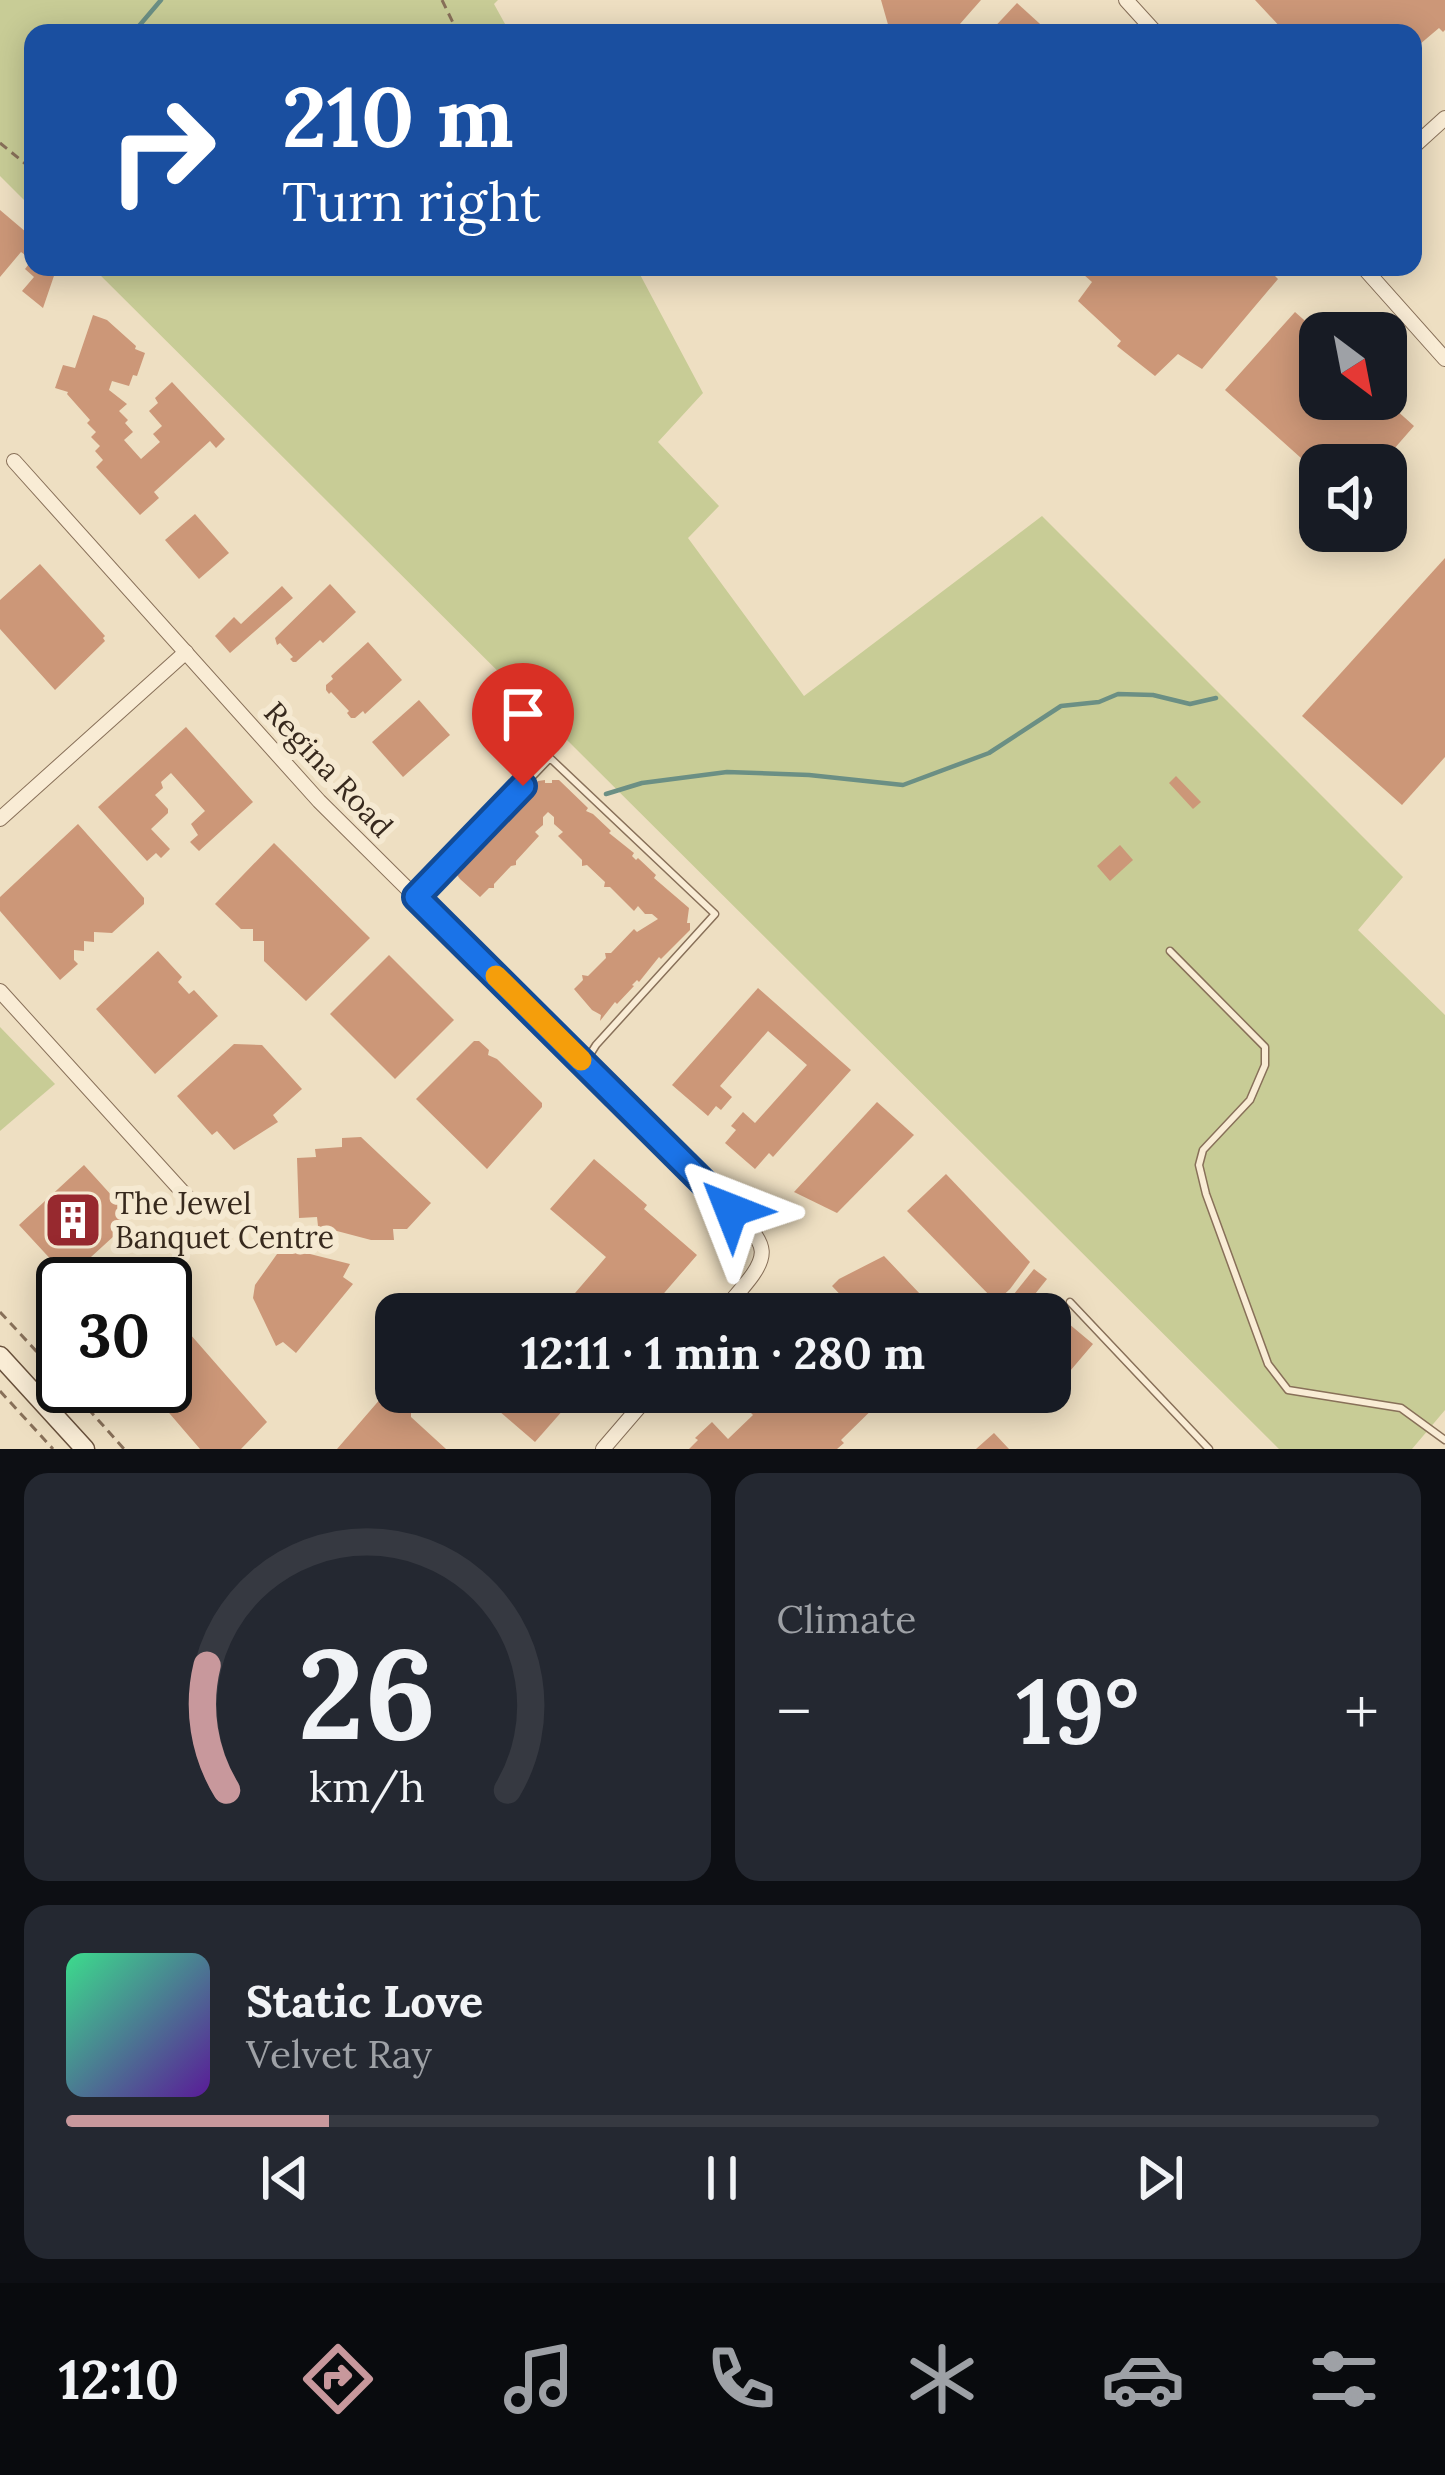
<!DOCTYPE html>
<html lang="en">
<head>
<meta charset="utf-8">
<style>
  body { margin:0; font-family:Lora,serif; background:#242831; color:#f1f3f6; height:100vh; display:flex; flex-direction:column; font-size:45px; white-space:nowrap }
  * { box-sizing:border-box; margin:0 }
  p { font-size:39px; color:#9ea1a6 }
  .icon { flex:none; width:66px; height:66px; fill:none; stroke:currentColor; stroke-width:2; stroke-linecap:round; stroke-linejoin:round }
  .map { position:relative; height:1449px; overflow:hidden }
  .sheet { display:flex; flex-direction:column; gap:24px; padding:24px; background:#0d0f14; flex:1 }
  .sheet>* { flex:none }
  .hud { position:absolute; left:24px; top:24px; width:1398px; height:252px; border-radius:24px; box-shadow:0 6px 30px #0003; background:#1a4fa0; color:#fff; overflow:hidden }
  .needle { width:78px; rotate:148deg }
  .controls { position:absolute; left:1299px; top:312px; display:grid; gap:24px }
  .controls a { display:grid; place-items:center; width:108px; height:108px; border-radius:24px; background:#171b24; box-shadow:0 6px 30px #0003; font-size:60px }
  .speed { position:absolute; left:36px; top:1257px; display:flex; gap:24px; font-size:60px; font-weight:700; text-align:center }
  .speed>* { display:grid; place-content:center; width:156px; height:156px; border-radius:50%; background:#171b24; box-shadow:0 6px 30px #0003; line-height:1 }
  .speed .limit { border:6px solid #111; border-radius:18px; background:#fff; color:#111 }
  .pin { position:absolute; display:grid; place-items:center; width:102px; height:102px; color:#fff; margin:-123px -51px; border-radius:50% 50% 50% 0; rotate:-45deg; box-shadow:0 0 12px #0007 }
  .pin .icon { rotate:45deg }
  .me { position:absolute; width:132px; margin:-66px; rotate:315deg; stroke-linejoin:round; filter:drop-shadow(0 0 9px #0008) }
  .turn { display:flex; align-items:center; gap:42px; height:252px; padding:0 60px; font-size:54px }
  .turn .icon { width:156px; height:156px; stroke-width:2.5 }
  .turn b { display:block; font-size:84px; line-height:102px }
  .big { font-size:90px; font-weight:800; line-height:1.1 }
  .sheet .card { flex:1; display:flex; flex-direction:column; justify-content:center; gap:18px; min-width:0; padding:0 42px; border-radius:24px; background:#242831 }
  .sheet .dial { align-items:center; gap:0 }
  .dial svg { height:312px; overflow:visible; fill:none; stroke:#363941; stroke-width:7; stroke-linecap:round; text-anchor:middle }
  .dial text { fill:#f1f3f6; stroke:none }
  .song { display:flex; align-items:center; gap:36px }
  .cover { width:144px; height:144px; border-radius:18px; background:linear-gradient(135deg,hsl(150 70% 55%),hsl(270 70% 35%)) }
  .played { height:12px; border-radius:6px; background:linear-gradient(90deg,#c8989c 20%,#363941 20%) }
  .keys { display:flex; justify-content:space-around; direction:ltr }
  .heat { display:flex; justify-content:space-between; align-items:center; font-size:66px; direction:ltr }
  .sheet .tiles { flex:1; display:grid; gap:24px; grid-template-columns:1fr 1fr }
  .card:last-child { grid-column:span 2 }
  .trip { position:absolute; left:375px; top:1293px; width:696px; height:120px; border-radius:24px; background:#171b24; box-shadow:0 6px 30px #0003; font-weight:800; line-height:120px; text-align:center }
  .menu { display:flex; height:192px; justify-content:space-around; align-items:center; background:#090b0e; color:#9ea1a6 }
  .menu .icon { width:84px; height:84px }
  .menu .selected { color:#c8989c }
  .menu b { font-size:54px; color:#f1f3f6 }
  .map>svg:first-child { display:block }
  .green { fill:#c8cc96 }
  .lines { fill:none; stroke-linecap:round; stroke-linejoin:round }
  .stream { stroke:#6b8f84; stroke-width:4.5 }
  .building { fill:#cc9778 }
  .lane-casing { stroke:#887059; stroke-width:9 }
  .street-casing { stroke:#887059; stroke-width:16 }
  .secondary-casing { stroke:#69513c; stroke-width:21 }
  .path { stroke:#887059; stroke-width:3; stroke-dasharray:9 6; stroke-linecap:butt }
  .lane { stroke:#f9ecd5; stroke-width:6 }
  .street { stroke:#f9ecd5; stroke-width:14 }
  .secondary { stroke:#f9ecd5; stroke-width:18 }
  .route-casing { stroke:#114b97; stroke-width:30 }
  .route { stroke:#1a73e8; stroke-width:21 }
  .slow { stroke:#f59e0b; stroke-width:21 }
  .labels { text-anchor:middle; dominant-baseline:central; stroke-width:12; stroke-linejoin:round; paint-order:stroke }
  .street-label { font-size:30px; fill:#37291d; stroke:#f5e9d1 }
  .poi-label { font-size:30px; fill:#37291d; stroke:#f5e9d1; text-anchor:start }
</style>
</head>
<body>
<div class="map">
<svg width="1445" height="1449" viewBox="0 0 1445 1449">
  <rect width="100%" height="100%" fill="#eedfc2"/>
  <g class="green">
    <path d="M0,0H498L494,4L510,33H33V209L0,176Z"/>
    <path d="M92,267H636L703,393L658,442L719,506L688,538L804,696L1042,516L1403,877L1358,930L1445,1015V1410L1412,1449H1279Z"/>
    <path d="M0,1027L55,1084L0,1131Z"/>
  </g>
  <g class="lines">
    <g class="stream">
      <path d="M133,33L161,0"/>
      <path d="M606,794L642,783L727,772L809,775L903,785L989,753L1061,706L1099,702L1118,694L1153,695L1190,704L1216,698"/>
    </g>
  </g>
  <g class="building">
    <path d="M881,0H981L952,33H895L889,28Z"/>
    <path d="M1255,0H1445V30L1443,32L1439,28L1413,50V33H1280L1283,30Z"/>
    <path d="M1017,3L1050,33H989Z"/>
    <path d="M0,210L33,238V267H57L43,308L22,291L34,277L25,269L32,260L21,252L0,277Z"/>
    <path d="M1075,267H1266L1278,279L1202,369L1178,354L1155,376L1117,346L1121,341L1078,301L1092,282Z"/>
    <path d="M1295,312L1320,334V399H1384L1414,426L1380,465H1320V475L1225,390Z"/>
    <path d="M93,315L107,320L136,346L135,349L145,353L137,376L133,375L129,386L112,381L109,390L127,404L119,411L128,420L125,423L133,432L124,440L141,459L160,442L153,434L162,426L149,411L158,403L155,398L172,382L225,439L216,448L210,441L154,492L159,498L140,515L96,467L103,460L95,451L100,446L91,437L96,432L87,423L90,420L67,394L68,392L55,388L63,365L75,368Z"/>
    <path d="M195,514L229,553L199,579L165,540Z"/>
    <path d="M1445,558V757L1402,805L1302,716Z"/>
    <path d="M40,564L105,636L103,638L105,641L55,690L0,629V600Z"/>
    <path d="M330,584L356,612L323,643L320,640L296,662H293L290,659L293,657L280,643L277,645L275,638Z"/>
    <path d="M282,586L293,598L230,653L215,636L234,617L241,624Z"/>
    <path d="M368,642L402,680L365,714L363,711L355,718H351L347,713L349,711L331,692L329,694L326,690V685L333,679L331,676Z"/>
    <path d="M419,700L450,735L403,777L372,742Z"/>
    <path d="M186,727L253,802L199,851L190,842L198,835L191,824L205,811L171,773L161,782L163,788L155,795L168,809V813L151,829L170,849L161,858L156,853L147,861L98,807Z"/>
    <path d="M1176,776L1201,802L1193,809L1169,783Z"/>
    <path d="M545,780V783H552V780H559L588,808L586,811L593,814L611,831L609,833L634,853L632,856L636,860L638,858L656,875L654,878L689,908L687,923H690V930L661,959L659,957L639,982L637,980L632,985L634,986L617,1004L615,1002L600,1021L601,1015L592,1010L574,989L583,980L582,975L588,976L606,958L605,953H611L634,929L637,932L658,919L652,914H645L638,906L634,911L610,887H604L605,882L587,865L582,866V860L558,836L563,832L554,824V817L548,812L543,817V825L535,832L539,836L516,861V865L511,866L494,884V888H489L480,897L460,879L454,871H448L460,859L462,861L467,856L465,854L489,833L504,814L506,816L538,781Z"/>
    <path d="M78,824L144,898V904L112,933L94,932V942L84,941V951L74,950V960L78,964L60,980L0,911V897Z"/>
    <path d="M274,843L370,938L306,1001L264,961V941H253V929H241L215,904Z"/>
    <path d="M1120,845L1133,860L1110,881L1097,866Z"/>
    <path d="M158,951L182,977L178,982L189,994L194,990L218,1016L155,1074L96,1009Z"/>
    <path d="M389,955L454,1020L395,1079L330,1014Z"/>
    <path d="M758,988L851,1070L773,1157L769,1153L755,1169L725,1143L736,1130L731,1126L743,1112L755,1123L807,1065L768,1031L720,1086L732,1097L721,1110L716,1106L708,1116L672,1085Z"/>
    <path d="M474,1041H479L489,1050L488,1055L497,1059L542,1103V1107L487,1169L416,1099Z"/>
    <path d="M234,1044L262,1045L302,1089L273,1115L278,1122L234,1150L217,1131L212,1135L177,1096Z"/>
    <path d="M877,1102L914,1135L837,1213L794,1192Z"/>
    <path d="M361,1137L431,1203L407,1229H393L394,1240H371L318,1226L317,1217L299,1218L297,1158L316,1157L315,1149L342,1147V1138Z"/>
    <path d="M594,1159L647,1205L644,1209L697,1255L646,1314H557L606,1257L550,1209Z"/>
    <path d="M84,1165L123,1208L116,1214L126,1225L68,1278L19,1225Z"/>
    <path d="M946,1174L1030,1262L1010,1289L996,1302L907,1211Z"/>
    <path d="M282,1247L350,1264L343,1277L353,1284L296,1353L283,1342L276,1346L253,1298L255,1285Z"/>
    <path d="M884,1256L939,1314H876L858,1296L850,1305L832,1286L839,1279Z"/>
    <path d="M1034,1269L1047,1279L1019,1314H998Z"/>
    <path d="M165,1299H189L190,1334L267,1422L241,1449H200L146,1386H165Z"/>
    <path d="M1050,1308L1093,1344L1042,1404L1028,1392H1050V1314H1043Z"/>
    <path d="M490,1392H579L535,1442L484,1398Z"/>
    <path d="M739,1392H890L841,1440L844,1443L837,1449H689L698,1440L695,1438L712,1422L728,1439L753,1415L734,1396Z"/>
    <path d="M399,1394L411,1409V1417L446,1449H337L382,1397Z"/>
    <path d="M994,1433L1009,1449H976Z"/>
  </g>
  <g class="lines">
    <defs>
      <g id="lane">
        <path d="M417,897L550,758L715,914L596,1045L586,1061"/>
        <path d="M1170,951L1265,1047V1065L1250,1100L1203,1150L1199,1165L1206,1194L1268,1364L1288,1390L1401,1408L1445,1440"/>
        <path d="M1070,1302L1209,1449"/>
      </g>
      <g id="street">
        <path d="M1126,0L1156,33"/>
        <path d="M1413,147L1445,118"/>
        <path d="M1363,267L1445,359"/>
        <path d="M14,461L319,801L715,1194C777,1252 776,1250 720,1314"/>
        <path d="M0,819L186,652"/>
        <path d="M0,991L198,1209"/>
        <path d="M603,1449L652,1392"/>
      </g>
      <path id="secondary" d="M0,1356L85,1449"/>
    </defs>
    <use href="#lane" class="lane-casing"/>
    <use href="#street" class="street-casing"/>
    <use href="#secondary" class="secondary-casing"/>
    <g class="path">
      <path d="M442,0L458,33"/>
      <path d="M372,33L382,27L398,33"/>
      <path d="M0,143L33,170"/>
      <path d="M0,1312L63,1380"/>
      <path d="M68,1386L124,1449"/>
      <path d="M0,1391L53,1449"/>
    </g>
    <use href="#lane" class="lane"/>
    <use href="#street" class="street"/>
    <use href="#secondary" class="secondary"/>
  </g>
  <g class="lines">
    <defs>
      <path id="route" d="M523,786L416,897L731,1210"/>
    </defs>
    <use href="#route" class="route-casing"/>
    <use href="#route" class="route"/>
    <path class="slow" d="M496,976L581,1060"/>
  </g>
  <defs>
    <symbol id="building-square" viewBox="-11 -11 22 22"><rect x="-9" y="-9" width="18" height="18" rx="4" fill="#97292f" stroke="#f5e9d1"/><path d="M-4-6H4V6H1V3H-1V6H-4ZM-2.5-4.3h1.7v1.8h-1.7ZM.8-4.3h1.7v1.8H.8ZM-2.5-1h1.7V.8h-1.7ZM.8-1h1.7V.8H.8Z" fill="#fff"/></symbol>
  </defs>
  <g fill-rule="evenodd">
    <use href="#building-square" x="40" y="1187" width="66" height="66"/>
  </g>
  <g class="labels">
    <g class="street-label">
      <text transform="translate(329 769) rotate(47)">Regina Road</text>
    </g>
    <g class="poi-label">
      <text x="115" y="1203">The Jewel<tspan x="115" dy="34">Banquet Centre</tspan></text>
    </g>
  </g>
</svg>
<div class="controls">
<a><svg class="needle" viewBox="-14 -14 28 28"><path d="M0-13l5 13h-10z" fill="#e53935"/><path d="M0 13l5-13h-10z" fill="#9ea1a6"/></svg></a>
<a><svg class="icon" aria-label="sound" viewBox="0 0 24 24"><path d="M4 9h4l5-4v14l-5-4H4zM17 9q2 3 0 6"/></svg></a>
</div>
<div class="speed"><div class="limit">30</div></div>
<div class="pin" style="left:523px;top:786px;background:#d93025"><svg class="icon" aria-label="arrive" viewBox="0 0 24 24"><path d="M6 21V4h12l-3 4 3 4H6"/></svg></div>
<svg class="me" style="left:731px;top:1210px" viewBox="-20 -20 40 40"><path d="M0-17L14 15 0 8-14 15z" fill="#1a73e8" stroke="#fff" stroke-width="4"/></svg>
<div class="trip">12:11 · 1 min · 280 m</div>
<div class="hud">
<div class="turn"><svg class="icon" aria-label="right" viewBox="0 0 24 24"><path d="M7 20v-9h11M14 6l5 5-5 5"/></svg><div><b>210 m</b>Turn right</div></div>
</div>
</div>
<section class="sheet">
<div class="tiles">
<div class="card dial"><svg viewBox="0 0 100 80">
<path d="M14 69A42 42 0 1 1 86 69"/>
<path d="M14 69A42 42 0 0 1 9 37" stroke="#c8989c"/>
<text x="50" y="56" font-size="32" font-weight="700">26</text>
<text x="50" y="72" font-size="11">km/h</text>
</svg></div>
<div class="card"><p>Climate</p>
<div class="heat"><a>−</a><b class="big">19°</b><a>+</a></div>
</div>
<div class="card">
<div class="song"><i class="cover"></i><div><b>Static Love</b><p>Velvet Ray</p></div></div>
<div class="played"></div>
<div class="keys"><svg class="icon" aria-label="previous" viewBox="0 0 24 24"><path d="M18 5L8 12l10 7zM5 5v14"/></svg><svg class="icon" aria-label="pause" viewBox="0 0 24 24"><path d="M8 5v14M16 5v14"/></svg><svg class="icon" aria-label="next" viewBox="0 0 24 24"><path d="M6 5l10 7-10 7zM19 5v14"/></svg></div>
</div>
</div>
</section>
<nav class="menu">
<b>12:10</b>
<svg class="icon selected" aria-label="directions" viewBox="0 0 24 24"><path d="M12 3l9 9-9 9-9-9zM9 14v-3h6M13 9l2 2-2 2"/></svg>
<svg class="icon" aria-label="music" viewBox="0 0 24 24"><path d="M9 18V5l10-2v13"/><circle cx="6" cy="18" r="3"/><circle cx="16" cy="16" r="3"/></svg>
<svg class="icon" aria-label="phone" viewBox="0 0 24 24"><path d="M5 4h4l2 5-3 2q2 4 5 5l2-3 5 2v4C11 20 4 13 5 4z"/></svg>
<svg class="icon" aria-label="climate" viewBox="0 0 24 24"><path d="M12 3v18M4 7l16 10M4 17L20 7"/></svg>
<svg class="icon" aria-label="car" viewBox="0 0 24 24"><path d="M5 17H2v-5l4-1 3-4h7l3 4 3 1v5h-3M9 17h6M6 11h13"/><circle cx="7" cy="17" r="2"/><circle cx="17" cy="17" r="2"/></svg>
<svg class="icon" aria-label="filters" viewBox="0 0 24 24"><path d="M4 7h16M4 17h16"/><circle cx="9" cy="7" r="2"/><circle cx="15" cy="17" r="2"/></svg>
</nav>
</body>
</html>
